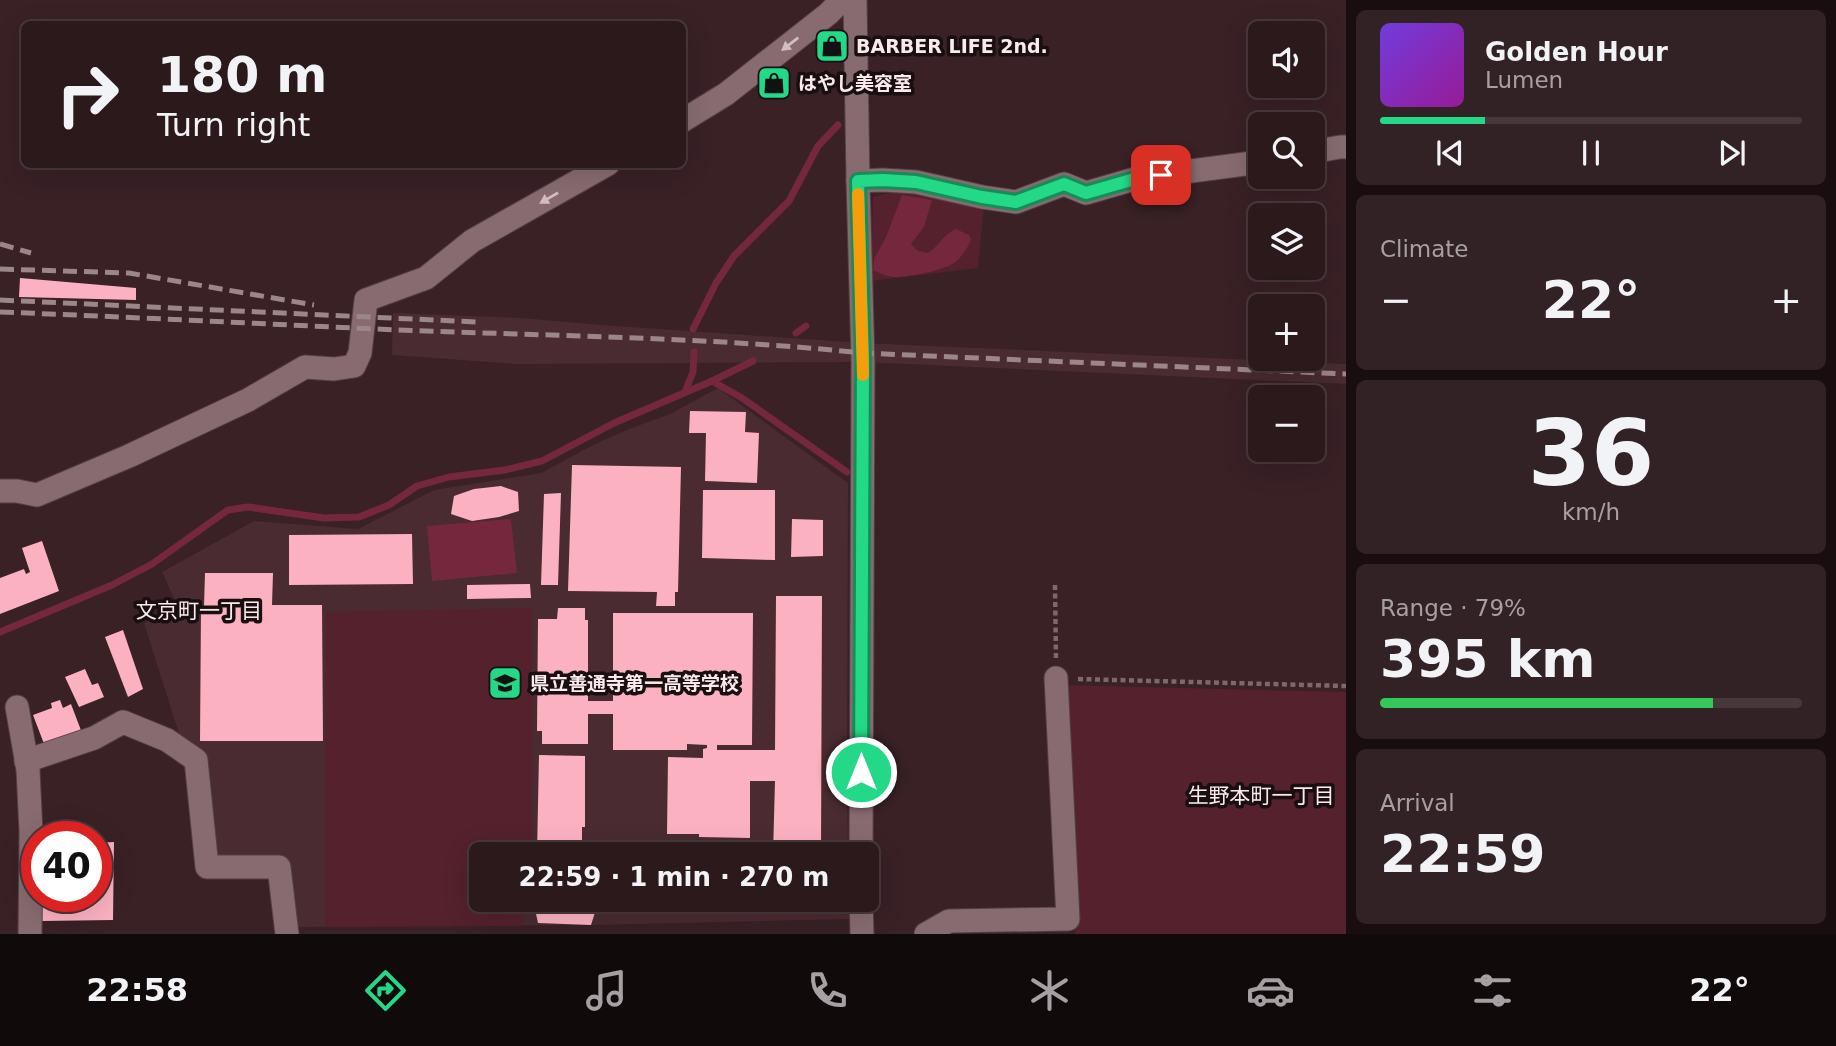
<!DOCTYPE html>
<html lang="en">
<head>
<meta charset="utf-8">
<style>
  body { margin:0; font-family:"DejaVu Sans","Noto Sans JP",sans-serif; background:#332225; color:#f1f3f6; height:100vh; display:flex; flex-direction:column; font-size:26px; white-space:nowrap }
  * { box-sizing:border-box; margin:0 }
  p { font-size:23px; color:#a6a0a3 }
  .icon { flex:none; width:38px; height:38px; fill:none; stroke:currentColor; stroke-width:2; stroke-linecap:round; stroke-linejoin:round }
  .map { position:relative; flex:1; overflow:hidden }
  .sheet { display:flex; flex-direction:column; gap:10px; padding:10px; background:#180e0f; width:490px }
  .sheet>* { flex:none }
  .banner { position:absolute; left:21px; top:21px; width:665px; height:147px; border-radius:10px; box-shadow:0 7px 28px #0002,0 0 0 2px #47383b; background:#2b191c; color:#f1f3f6; overflow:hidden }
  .buttons { position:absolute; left:1248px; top:21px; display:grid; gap:14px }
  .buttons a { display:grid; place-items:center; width:77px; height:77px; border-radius:10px; background:#2b191c; box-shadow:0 7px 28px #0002,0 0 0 2px #47383b; font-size:35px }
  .speed { position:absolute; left:21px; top:821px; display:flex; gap:14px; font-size:35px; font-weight:700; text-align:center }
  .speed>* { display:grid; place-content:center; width:91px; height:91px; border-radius:50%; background:#2b191c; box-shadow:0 7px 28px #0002,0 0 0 2px #47383b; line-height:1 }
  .speed .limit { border:10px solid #d22; background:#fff; color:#111 }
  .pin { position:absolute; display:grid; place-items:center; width:60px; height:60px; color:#fff; margin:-30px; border-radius:14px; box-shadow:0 4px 10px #0006 }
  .me { position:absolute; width:77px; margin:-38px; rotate:0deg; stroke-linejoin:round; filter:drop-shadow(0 0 5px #0008) }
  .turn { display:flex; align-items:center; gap:24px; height:147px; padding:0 21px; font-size:32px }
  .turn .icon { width:91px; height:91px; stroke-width:2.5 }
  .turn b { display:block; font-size:49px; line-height:60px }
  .big { font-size:52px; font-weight:700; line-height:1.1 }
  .sheet .widget { flex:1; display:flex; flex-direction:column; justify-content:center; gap:10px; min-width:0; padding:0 24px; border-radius:10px; background:#332225 }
  .sheet .dial { align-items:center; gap:0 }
  .dial b { font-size:91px; line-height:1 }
  .song { display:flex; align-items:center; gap:21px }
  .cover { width:84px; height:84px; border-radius:10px; background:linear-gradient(135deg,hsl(260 70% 55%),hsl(300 70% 35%)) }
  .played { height:7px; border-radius:4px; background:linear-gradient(90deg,#23d886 25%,#47383b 25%) }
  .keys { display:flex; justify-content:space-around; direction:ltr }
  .heat { display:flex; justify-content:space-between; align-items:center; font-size:38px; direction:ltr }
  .charge { height:10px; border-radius:5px; background:linear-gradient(90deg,#34c759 79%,#47383b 0) }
  .trip { position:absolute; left:469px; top:842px; width:410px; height:70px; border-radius:10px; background:#2b191c; box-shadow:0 7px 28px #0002,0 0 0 2px #47383b; font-weight:700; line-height:70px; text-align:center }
  .menu { display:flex; height:112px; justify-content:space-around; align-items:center; background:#110a0b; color:#a6a0a3 }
  .menu .icon { width:49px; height:49px }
  .menu .active { color:#23d886 }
  .menu b { font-size:32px; color:#f1f3f6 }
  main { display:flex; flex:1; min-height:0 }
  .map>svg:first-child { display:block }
  .built { fill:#492b31 }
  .green { fill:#54212d }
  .water { fill:#75273d }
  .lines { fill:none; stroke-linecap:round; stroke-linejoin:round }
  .stream { stroke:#75273d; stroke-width:7 }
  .building { fill:#fcb1c0 }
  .minor-casing { stroke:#544044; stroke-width:25 }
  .path { stroke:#7e686d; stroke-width:4.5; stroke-dasharray:5 3.5; stroke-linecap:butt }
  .minor { stroke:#876b70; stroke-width:23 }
  .rail { stroke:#9b868a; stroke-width:5; stroke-dasharray:14 7; stroke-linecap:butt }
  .oneway { fill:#d2bec1 }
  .route-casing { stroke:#178c57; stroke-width:18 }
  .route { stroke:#23d886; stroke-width:12 }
  .slow { stroke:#f59e0b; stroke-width:12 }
  .labels { text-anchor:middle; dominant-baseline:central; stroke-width:7; stroke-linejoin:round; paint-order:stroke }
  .poi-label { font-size:19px; font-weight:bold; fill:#fbeaed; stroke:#190e10; text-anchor:start }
  .neighbourhood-label { font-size:21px; fill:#fbeaed; stroke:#190e10 }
</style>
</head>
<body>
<main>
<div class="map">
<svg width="1346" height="934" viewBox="0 0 1346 934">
  <rect width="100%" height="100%" fill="#392126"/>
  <g class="built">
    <path d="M393,313L521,318L602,325L862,343L1346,364V384L863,362L517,364L392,355Z"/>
    <path d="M718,388L848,483L847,775L848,854H481V900H849V919L591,925L293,927L283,860L214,862L182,743L144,623L177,605L162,572L254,521L358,529L434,490L541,473L597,443L629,429L670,414Z"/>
  </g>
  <g class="green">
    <path d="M910,188L984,205L978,268L871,281L873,197Z"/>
    <path d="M532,608V854H481V900H526L522,926L325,927L326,612Z"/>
    <path d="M1062,685L1346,692V934H1075L1076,900Z"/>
  </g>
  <g class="water">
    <path d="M902,195L932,200L924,227L911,244L918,251L928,253C939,246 943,234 956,229L969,235L971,240C967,249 962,257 954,263C942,271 909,277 895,277C887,277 880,273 873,270L874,259L886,237Z"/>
    <path d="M511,519L517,573L432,581L427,526Z"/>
  </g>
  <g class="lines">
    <g class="stream">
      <path d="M693,329L716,283L734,256L789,201L818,146L838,125"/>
      <path d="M796,333L806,326"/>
      <path d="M712,381L742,398L847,472"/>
      <path d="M685,392L693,372L694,352"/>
      <path d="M0,632L112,585L152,564L228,510L248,507L324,518L359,517L389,505L417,486L449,477L505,470L542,461L614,423L712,381L753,361"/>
    </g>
  </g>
  <g class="building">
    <path d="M20,278L136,288V300L19,297Z"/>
    <path d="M690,411L746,412L745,432L759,433L757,483L705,481L706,433H689Z"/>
    <path d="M572,465L681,467L678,592H675V606H656L657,592L568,591Z"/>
    <path d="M501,486L518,492L519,511L499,517L472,521L451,514L454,496L474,489Z"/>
    <path d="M703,490H775V560L702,558Z"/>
    <path d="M561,493L558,585H541L544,494Z"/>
    <path d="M792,519L823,520V556L791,557Z"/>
    <path d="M412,534L413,584L289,585V535Z"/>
    <path d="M42,541L59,591L0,614V578L24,569L26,574L30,572L22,548Z"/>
    <path d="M205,573H273L272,605H322L323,741H200L201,606H204Z"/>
    <path d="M530,584L531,598L467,599V585Z"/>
    <path d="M776,596H822L821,854H773L775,781H750V838L699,837V834H667L668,757L703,758V749L707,748V745L687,744V750H613V714H588V744H542V731H537L538,619H557L558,608H585V620H588V701H613V613H753L752,745H717V750H775Z"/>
    <path d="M123,630L143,689L128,697L105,637Z"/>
    <path d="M85,669L92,685L98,683L104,697L79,707L65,677Z"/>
    <path d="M60,700L63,708L71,704L82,733L46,749L33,715L52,708L51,703Z"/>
    <path d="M539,755L585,756V827H582V854H537Z"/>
    <path d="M114,842L113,920L42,921L41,902H67V896H96V843Z"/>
    <path d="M533,900H599L591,925L538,923Z"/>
  </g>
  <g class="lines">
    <defs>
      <g id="minor">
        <path d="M855,0L858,181L863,362L861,854"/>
        <path d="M682,121L726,94L828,14L842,0"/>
        <path d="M1312,152L1340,147H1346"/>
        <path d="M858,181L883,180L916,182L982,197L1016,202L1064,184L1086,193L1138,178L1260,162"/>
        <path d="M0,491H17L37,495L129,456L248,400L305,367L334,369L354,366L360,353L366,300L426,278L472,241L608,164"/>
        <path d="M17,707L28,770L31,832L30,934"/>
        <path d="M26,761L94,738L123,722L167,740L196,760L207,867H279L287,934"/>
        <path d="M861,900L862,934"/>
        <path d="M926,934L949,921L1068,919L1056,678"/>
      </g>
    </defs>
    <use href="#minor" class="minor-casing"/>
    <g class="path">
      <path d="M1055,585L1056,660"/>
      <path d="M1078,679L1346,686"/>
    </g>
    <use href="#minor" class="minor"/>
    <g class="rail">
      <path d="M0,244L31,253"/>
      <path d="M0,269L129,273L314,305"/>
      <path d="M0,300L477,322"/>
      <path d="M0,312C132,317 265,324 397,330C552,336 708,337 862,353L1346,374"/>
    </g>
  </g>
  <defs><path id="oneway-solid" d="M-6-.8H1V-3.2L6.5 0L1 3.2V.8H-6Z" transform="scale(1.75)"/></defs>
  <g class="oneway">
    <use href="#oneway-solid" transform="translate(790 44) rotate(142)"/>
    <use href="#oneway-solid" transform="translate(549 198) rotate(150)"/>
  </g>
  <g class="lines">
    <defs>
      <path id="route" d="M861,772L863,362L858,181L883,180L916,182L982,197L1016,202L1064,184L1086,193L1138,178L1161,175"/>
    </defs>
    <use href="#route" class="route-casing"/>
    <use href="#route" class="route"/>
    <path class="slow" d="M858,194L863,375"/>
  </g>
  <defs>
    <symbol id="shop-square" viewBox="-11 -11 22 22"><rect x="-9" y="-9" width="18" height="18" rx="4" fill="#23d886" stroke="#190e10"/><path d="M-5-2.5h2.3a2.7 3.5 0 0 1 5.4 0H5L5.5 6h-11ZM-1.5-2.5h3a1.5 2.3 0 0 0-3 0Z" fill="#111"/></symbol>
    <symbol id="school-square" viewBox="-11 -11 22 22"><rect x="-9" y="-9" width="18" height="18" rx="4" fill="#23d886" stroke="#190e10"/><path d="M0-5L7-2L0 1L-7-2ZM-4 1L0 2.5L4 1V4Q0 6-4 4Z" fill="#111"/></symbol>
  </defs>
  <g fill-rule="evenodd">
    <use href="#shop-square" x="813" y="27" width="38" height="38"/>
    <use href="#shop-square" x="755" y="64" width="38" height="38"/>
    <use href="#school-square" x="486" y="664" width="38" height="38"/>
  </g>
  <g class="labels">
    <g class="poi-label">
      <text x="856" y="46">BARBER LIFE 2nd.</text>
      <text x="798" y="83">はやし美容室</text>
      <text x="530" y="683">県立善通寺第一高等学校</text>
    </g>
    <g class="neighbourhood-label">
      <text x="199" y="611">文京町一丁目</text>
      <text x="1261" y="796">生野本町一丁目</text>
    </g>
  </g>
</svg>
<div class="buttons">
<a><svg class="icon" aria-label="sound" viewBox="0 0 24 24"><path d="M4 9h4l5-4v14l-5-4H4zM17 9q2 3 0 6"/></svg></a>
<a><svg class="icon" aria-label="search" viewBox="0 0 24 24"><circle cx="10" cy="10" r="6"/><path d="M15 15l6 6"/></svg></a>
<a><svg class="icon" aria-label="layers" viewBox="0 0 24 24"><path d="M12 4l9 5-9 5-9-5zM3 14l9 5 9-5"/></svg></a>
<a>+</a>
<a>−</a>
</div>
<div class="speed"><div class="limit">40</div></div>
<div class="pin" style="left:1161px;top:175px;background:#d93025"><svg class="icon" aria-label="arrive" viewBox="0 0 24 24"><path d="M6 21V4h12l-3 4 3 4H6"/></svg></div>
<svg class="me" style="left:861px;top:772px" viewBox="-20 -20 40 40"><circle r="17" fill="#23d886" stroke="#fff" stroke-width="3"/><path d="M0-11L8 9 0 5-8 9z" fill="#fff"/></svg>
<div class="trip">22:59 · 1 min · 270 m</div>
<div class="banner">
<div class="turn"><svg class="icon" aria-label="right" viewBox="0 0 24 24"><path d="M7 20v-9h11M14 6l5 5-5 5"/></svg><div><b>180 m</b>Turn right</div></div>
</div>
</div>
<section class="sheet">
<div class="widget">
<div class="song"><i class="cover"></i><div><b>Golden Hour</b><p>Lumen</p></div></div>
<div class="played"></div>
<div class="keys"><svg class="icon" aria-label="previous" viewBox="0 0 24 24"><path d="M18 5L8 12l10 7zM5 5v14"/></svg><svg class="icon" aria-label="pause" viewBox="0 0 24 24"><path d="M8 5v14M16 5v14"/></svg><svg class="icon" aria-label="next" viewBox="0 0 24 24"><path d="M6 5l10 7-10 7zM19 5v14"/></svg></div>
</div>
<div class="widget"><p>Climate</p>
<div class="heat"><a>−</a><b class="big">22°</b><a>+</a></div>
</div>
<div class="widget dial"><b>36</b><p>km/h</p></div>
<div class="widget"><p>Range · 79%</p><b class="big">395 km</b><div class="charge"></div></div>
<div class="widget"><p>Arrival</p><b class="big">22:59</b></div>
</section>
</main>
<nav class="menu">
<b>22:58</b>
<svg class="icon active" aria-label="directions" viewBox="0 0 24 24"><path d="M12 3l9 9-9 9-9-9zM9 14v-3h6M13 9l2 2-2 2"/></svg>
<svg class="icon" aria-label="music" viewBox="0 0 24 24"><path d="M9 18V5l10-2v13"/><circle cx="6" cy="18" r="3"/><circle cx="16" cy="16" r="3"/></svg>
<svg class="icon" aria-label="phone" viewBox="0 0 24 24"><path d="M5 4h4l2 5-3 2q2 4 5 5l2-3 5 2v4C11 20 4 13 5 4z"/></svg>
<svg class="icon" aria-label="climate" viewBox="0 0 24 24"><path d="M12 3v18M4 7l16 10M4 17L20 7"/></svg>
<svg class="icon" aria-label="car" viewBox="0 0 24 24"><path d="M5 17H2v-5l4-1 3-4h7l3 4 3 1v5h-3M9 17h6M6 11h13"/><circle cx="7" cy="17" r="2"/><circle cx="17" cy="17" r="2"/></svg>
<svg class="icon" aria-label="filters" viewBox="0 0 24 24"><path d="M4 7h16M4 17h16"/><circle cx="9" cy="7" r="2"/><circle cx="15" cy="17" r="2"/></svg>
<b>22°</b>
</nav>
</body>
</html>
